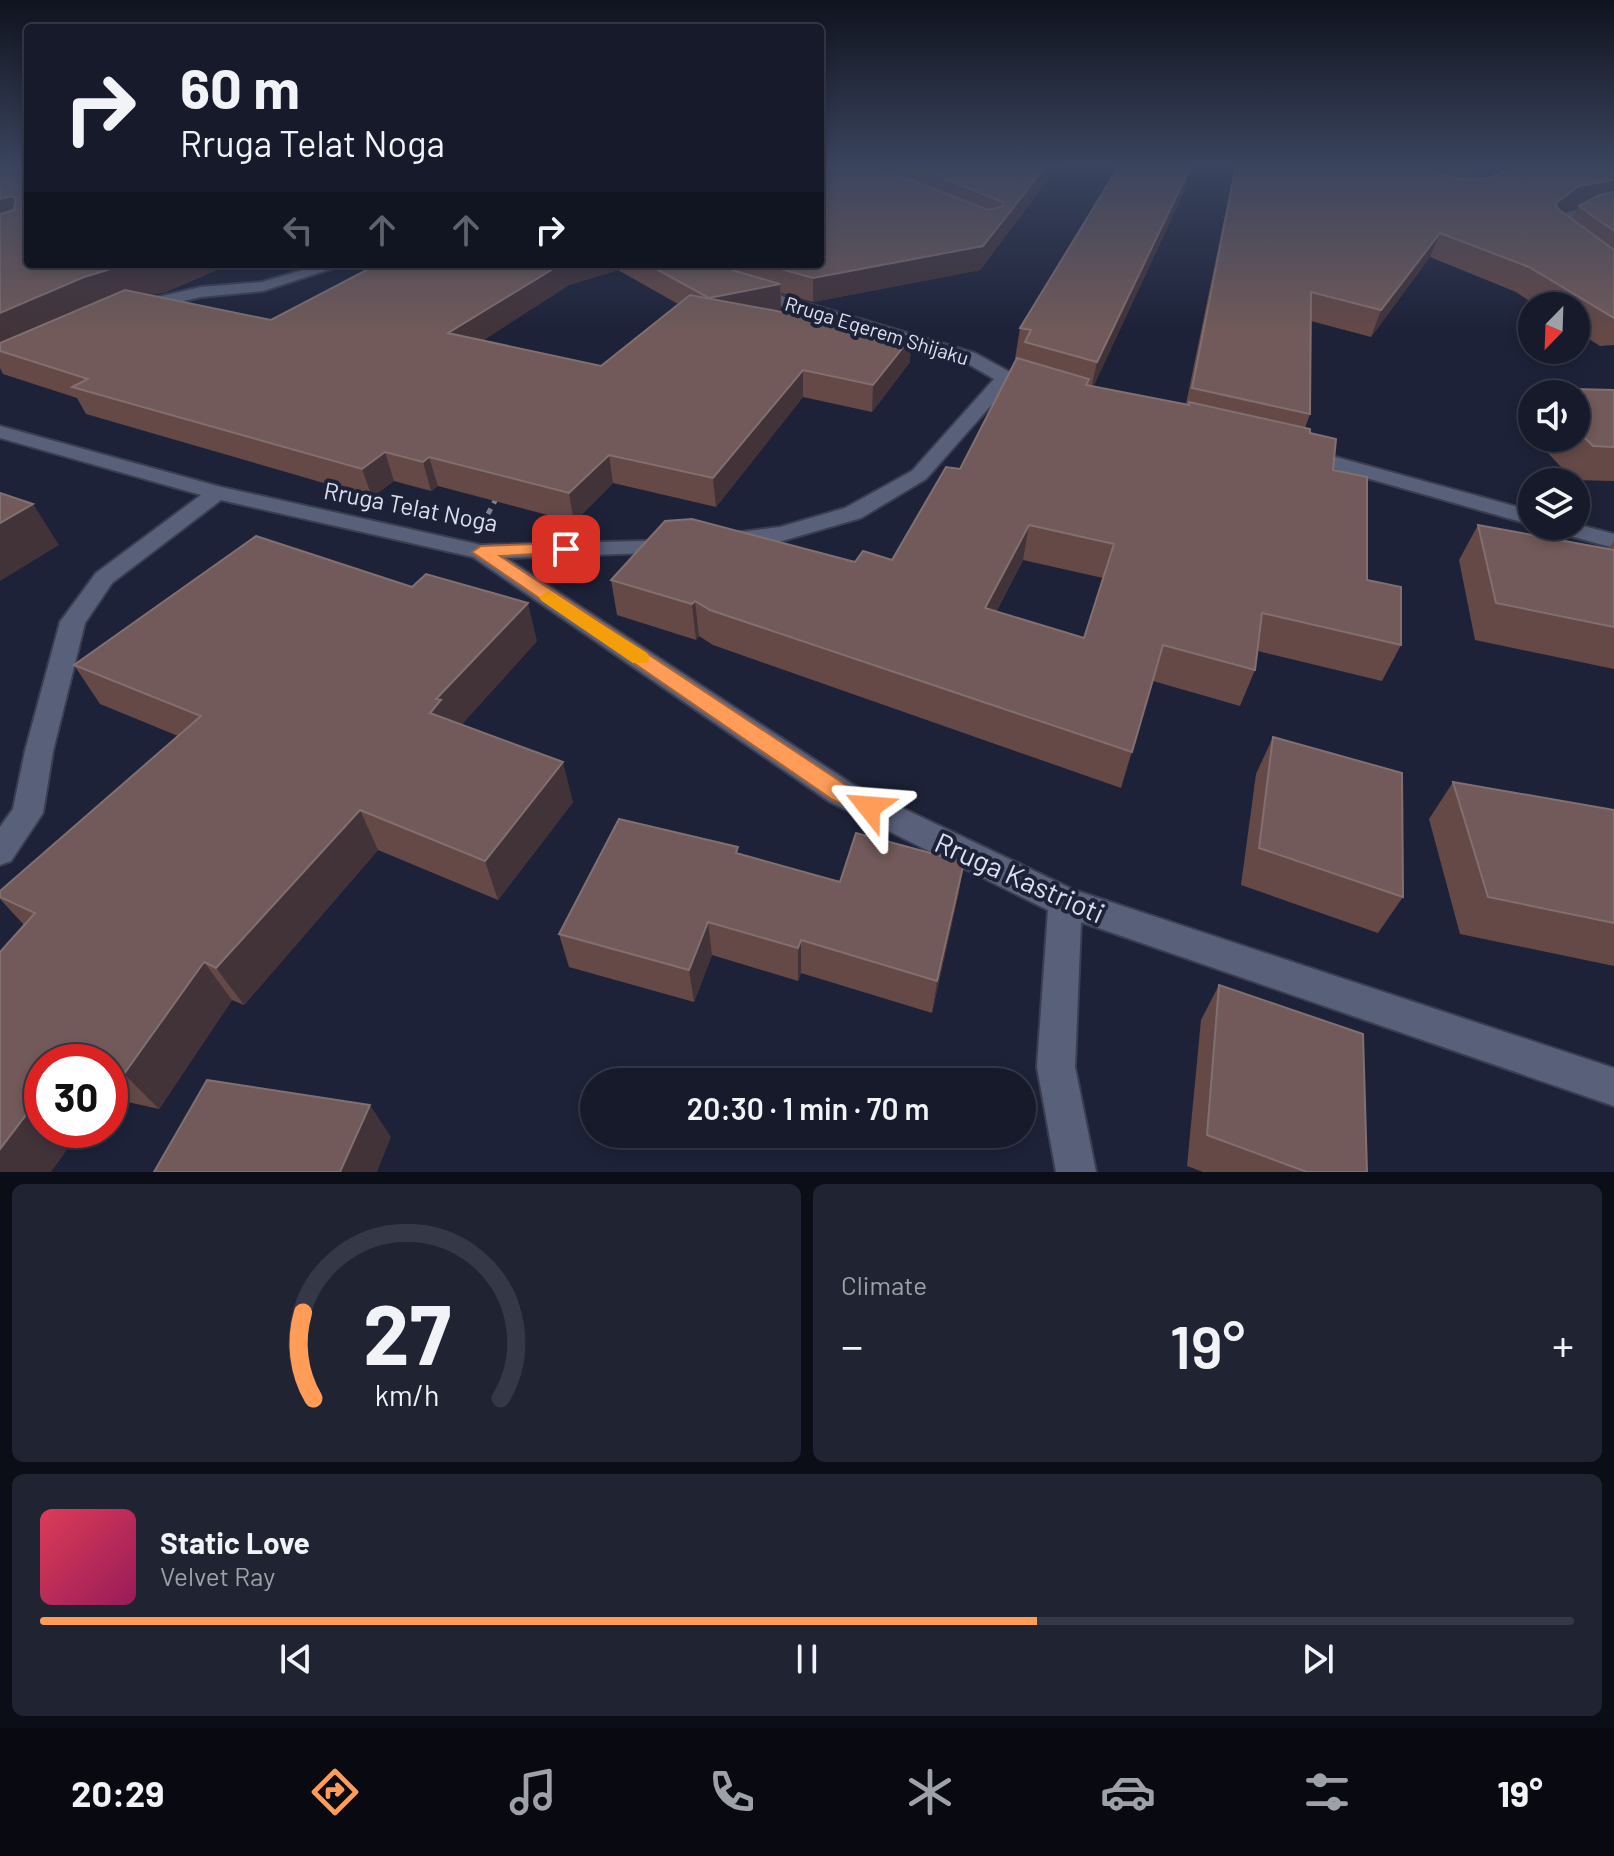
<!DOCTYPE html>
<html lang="en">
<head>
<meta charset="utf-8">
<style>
  body { margin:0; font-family:Barlow,sans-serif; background:#1f2332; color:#f1f3f6; height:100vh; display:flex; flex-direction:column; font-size:30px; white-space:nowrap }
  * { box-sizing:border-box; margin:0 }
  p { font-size:26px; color:#9ea1a8 }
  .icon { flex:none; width:44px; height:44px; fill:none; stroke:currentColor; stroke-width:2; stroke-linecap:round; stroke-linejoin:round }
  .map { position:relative; height:1172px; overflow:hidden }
  .panel { display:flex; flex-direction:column; gap:12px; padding:12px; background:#0c0e17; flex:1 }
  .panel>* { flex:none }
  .hud { position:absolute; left:24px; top:24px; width:800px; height:244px; border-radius:8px; box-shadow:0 4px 12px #0003,0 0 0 2px #353847; background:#161a2a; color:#f1f3f6; overflow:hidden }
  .needle { width:52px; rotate:203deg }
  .controls { position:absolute; left:1518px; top:292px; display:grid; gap:16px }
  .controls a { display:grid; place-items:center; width:72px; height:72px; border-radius:50%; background:#161a2a; box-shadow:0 4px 12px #0003,0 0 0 2px #353847; font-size:40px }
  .speed { position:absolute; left:24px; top:1044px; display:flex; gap:16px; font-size:40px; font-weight:700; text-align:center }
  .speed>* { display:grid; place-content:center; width:104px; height:104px; border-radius:50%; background:#161a2a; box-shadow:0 4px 12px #0003,0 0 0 2px #353847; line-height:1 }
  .speed .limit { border:12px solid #d22; background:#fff; color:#111 }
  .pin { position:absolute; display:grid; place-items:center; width:68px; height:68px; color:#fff; margin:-34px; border-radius:16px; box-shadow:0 4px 12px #0006 }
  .me { position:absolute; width:88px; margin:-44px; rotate:298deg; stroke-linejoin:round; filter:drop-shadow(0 0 6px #0008) }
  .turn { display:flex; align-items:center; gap:28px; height:168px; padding:0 24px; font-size:36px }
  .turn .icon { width:104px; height:104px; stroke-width:2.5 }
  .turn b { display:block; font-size:56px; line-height:68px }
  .lanes { display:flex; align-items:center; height:76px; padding:0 24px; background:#0003; justify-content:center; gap:40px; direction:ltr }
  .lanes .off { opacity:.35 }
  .big { font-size:60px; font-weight:600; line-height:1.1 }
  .panel .widget { flex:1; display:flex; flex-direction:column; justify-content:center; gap:12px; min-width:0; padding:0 28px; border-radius:12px; background:#1f2332 }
  .panel .dial { align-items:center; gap:0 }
  .dial svg { height:208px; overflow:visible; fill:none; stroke:#353847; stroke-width:7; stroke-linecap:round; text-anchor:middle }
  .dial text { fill:#f1f3f6; stroke:none }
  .song { display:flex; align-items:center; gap:24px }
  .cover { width:96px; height:96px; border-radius:12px; background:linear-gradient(135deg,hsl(350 70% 55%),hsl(330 70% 35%)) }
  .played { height:8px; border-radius:4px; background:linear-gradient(90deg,#fe9c58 65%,#353847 65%) }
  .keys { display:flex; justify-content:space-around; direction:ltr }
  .heat { display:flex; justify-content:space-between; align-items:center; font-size:44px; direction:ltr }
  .panel .tiles { flex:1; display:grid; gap:12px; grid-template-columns:1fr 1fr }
  .widget:last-child { grid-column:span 2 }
  .trip { position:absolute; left:580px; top:1068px; width:456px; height:80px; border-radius:40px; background:#161a2a; box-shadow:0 4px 12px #0003,0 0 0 2px #353847; font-weight:600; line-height:80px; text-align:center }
  .dock { display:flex; height:128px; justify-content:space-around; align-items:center; background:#090a11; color:#9ea1a8 }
  .dock .icon { width:56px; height:56px }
  .dock .current { color:#fe9c58 }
  .dock b { font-size:36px; color:#f1f3f6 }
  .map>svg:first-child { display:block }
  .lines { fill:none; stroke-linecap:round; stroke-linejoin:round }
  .minor-casing { stroke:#3a3e50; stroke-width:4 }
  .path { stroke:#7e8295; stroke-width:5; stroke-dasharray:6 6; stroke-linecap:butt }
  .minor { fill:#59617a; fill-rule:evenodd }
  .wall { fill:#644947; fill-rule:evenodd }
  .shaded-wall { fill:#423339 }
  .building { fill:#715a59; stroke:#826f70; stroke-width:2; fill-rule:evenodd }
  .route { fill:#fe9c58; stroke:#a56539; stroke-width:2 }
  .slow { fill:#f59e0b }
  .labels { text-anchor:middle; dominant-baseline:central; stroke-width:8; stroke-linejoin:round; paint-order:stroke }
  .far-street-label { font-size:20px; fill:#dce0ef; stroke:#1d2238 }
  .street-label { font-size:24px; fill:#dce0ef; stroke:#1d2238 }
  .near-street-label { font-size:28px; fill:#dce0ef; stroke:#1d2238 }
</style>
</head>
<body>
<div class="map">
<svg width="1614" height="1172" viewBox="0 0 1614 1172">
  <rect width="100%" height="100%" fill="#1d2238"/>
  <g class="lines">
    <defs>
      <g id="minor">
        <path d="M1614,202V210L1586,215L1562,229L1614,270V283L1547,229L1568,212Z"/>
        <path d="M323,264H346L263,291L201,297L138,311L130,306L132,303L201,287L262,282Z"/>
        <path d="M748,286L975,353L1028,382L1019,387L1009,385L926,479L861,518L782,541L724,547L716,545L713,540L716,535L780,527L845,508L912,471L994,379L963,361L743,294V288Z"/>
        <path d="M0,426L221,487L481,545L684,540L687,545L684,550L676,552L506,558L852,784L1074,890L1614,1068V1106L1081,922L1075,1067L1096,1172H1056L1037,1067L1048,910L830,802L473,557L221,500L112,583L85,623L53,751L43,813L11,861L0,865V827L13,809L25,751L60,622L96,573L201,495L0,438Z"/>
        <path d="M1303,448L1532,511V525L1296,458L1293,454L1296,450Z"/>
        <path d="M1576,524L1614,534V548L1552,531L1549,526H1576Z"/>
      </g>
    </defs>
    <use href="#minor" class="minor-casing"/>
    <path class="path" d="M488,514L498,495"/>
    <use href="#minor" class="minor"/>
  </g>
  <g class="wall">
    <path d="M0,166H28V264H230L166,292L149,295L271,320L378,264H820V166H1058L980,270L813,302L781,293V309L773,310L910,362L872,412L803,397L716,507L613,483L574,522L438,486L431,491L394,481L372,497L86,414L77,398L3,374L0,368ZM618,270L678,304L601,366L483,340L569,285Z"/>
    <path d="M1235,166H1614V345L1600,346L1576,331V306H1537L1516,292L1430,257L1371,337L1311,321L1310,414L1305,428L1310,433L1333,470L1367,580L1401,645L1382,681L1258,651L1255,670L1240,706L1153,681L1121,788L713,645L699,636L696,640L617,615L611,580L892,560L960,469L1017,359H1015L1020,328L1189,170L1183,194L1093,387L1186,404ZM1578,207L1572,219L1563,212L1567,209ZM1023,560L1103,578L1084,638L996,612Z"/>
    <path d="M1534,388L1614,390V481L1573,480L1534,438H1576V394H1532V436L1517,420Z"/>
    <path d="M1478,525L1608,549L1614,541V669L1475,640L1459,560Z"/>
    <path d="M537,641L462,724L573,802L498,900L378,850L244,1005L232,1000L159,1109L110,1098V1062L24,925L0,899V891L178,736L100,704L74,665Z"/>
    <path d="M1273,737L1403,897L1378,933L1241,885L1256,774Z"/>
    <path d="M1453,782L1614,810V966L1460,934L1429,819Z"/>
    <path d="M964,862L958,896L932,1013L801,973L798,981L712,955L694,1002L569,967L559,934L840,882Z"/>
    <path d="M1219,985L1367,1172H1203L1187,1166L1201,1020Z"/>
  </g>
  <g class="shaded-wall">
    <path d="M1046,166H1058L980,270L813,302V278L983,246Z"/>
    <path d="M1474,166H1537L1465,188Z"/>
    <path d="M1189,170L1183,194L1090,394L1097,362Z"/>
    <path d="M1614,180V200L1567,209L1545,227L1556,203L1579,186Z"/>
    <path d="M12,196L27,225L0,234V199Z"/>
    <path d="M1440,233L1430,257L1371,337L1381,310Z"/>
    <path d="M127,264H230L166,292L146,295L0,351V313L84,277Z"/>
    <path d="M561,264H617L618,270L569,285L455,359L448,333Z"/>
    <path d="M780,284L781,309L710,322L709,298Z"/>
    <path d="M912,336L910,362L872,412L873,385Z"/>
    <path d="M803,370V397L716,507L713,478Z"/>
    <path d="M385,452L394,481L372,497L362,469Z"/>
    <path d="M609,455L613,483L574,522L569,493Z"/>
    <path d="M429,457L438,486L431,491L423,462Z"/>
    <path d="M33,504L59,545L0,581V523Z"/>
    <path d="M1029,525L1023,560L979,644L985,608Z"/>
    <path d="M695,601L699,636L696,640L692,604Z"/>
    <path d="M528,603L537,641L453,734L430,713L436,699Z"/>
    <path d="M563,762L573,802L498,900L485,861Z"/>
    <path d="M360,810L378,850L244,1005L216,968Z"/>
    <path d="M964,862L958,896L932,1013L937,981Z"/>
    <path d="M708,922L712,955L694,1002L689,970Z"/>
    <path d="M801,940V973L798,981V948Z"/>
    <path d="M204,962L232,1000L159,1109L124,1074Z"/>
    <path d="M42,1094V1130H81L51,1172H0V1149Z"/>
    <path d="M370,1105L391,1137L377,1172H340Z"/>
  </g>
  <g class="building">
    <path d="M13,166H28V264H127L84,277L0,313V214L14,210L16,198L12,196L0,199V171Z"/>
    <path d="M820,166H861L903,177L988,210L1004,206L1003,202L913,166H1046L983,246L813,278L763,264H820Z"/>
    <path d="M1119,166H1185L1189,170L1097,362L1025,342L1031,330L1020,328Z"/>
    <path d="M1236,166H1404L1463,179L1488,178L1521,166H1614V180L1579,186L1556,203L1557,208L1614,250V318L1529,267L1440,233L1381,310L1311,292L1310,414L1192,388Z"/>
    <path d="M1614,192V231L1579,206L1599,195Z"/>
    <path d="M378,264H561L448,333L601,366L690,295L912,336L873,385L803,370L713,478L609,455L569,493L429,457L423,462L385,452L362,469L72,387L88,379L0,351V343L125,290L271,320Z"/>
    <path d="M647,264H720L735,271L780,284L709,298Z"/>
    <path d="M1017,358L1089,379L1086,385L1189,405V402L1310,429V433L1336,439L1333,470L1367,477V580L1401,587V645L1262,613L1255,670L1163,645L1132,752L710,610L695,601L692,604L611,580L665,521L692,519L855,562L863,551L892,560L946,467L960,469ZM1029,525L1114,544L1084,638L985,608Z"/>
    <path d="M1534,388L1614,390V447L1593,446L1576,429V394H1540Z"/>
    <path d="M0,493L33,504L0,523Z"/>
    <path d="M1478,525L1614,550V627L1496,603Z"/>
    <path d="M256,536L412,587L426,574L528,603L436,699L441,700L430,713L563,762L485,861L360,810L216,968L204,962L124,1074L110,1071V1062H42V1094L0,1149V952L35,913L0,897V891L201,716L74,665Z"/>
    <path d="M1273,737L1402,773L1403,897L1259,848Z"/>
    <path d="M1453,782L1614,810V923L1488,897Z"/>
    <path d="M619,819L738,847L736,853L840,882L856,833L964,862L937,981L801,940L798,948L708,922L689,970L559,934Z"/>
    <path d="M1219,985L1363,1034L1367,1172H1307L1207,1135Z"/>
    <path d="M207,1080L370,1105L340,1172H154Z"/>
  </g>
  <linearGradient id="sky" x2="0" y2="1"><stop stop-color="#10131f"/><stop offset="0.5" stop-color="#3a445e"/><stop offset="1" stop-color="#3a445e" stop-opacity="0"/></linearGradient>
  <rect width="1614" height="331" fill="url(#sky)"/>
  <path class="route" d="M566,543L572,545L574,549L572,552L500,556L849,787L877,800L880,807L877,814L869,816L833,800L472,552L481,546Z"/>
  <path class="slow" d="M549,591L647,653L650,658L647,663H633L542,601L539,597Z"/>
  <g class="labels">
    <g class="far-street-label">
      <text transform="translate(877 330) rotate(17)">Rruga Eqerem Shijaku</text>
    </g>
    <g class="street-label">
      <text transform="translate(411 506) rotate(11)">Rruga Telat Noga</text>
    </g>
    <g class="near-street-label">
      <text transform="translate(1020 877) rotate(24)">Rruga Kastrioti</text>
    </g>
  </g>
</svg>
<div class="controls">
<a><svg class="needle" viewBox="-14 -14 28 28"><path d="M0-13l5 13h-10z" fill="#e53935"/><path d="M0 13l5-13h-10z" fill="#9ea1a8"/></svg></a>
<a><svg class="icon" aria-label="sound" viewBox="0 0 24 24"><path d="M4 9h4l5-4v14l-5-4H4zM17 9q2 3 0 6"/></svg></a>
<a><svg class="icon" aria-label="layers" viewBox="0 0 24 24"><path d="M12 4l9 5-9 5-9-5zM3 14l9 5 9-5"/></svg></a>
</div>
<div class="speed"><div class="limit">30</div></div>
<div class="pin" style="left:566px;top:549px;background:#d93025"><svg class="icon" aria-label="arrive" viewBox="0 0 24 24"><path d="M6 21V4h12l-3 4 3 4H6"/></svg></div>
<svg class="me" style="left:869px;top:807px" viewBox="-20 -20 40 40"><path d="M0-17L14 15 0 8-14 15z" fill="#fe9c58" stroke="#fff" stroke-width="4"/></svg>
<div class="trip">20:30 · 1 min · 70 m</div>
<div class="hud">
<div class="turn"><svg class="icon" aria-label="right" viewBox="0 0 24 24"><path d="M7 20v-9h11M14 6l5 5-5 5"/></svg><div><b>60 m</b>Rruga Telat Noga</div></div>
<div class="lanes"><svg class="icon off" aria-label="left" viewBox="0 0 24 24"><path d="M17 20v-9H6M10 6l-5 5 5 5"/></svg><svg class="icon off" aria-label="ahead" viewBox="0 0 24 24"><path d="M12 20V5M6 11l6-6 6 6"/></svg><svg class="icon off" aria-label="ahead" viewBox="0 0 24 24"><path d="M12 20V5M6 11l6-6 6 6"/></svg><svg class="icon" aria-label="right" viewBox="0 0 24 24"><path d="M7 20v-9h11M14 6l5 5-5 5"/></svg></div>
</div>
</div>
<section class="panel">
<div class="tiles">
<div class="widget dial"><svg viewBox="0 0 100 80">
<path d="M14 69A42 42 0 1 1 86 69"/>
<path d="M14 69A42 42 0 0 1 10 36" stroke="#fe9c58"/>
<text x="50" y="56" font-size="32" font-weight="700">27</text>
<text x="50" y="72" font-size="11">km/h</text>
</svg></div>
<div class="widget"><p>Climate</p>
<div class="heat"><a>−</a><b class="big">19°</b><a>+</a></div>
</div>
<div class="widget">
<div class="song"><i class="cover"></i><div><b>Static Love</b><p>Velvet Ray</p></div></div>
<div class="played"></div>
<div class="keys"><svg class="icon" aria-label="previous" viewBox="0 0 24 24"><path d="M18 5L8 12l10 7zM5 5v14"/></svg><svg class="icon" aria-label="pause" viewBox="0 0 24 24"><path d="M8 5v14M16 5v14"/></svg><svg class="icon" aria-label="next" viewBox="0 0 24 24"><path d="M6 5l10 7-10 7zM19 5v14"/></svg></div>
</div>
</div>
</section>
<nav class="dock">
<b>20:29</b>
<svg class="icon current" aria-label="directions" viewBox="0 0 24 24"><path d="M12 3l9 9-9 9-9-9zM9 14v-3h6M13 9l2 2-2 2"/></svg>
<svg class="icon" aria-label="music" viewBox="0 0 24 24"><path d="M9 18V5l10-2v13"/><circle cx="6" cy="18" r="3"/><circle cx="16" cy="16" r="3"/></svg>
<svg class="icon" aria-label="phone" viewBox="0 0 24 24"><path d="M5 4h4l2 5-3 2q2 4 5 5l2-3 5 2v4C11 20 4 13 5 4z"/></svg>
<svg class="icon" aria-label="climate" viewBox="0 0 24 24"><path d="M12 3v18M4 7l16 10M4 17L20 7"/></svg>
<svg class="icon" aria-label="car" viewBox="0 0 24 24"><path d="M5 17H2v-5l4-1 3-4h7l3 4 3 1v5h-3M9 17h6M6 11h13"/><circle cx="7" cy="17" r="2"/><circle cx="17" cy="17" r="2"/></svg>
<svg class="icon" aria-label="filters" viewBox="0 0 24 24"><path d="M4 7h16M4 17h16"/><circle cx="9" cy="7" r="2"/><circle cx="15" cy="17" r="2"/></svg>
<b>19°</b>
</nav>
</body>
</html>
